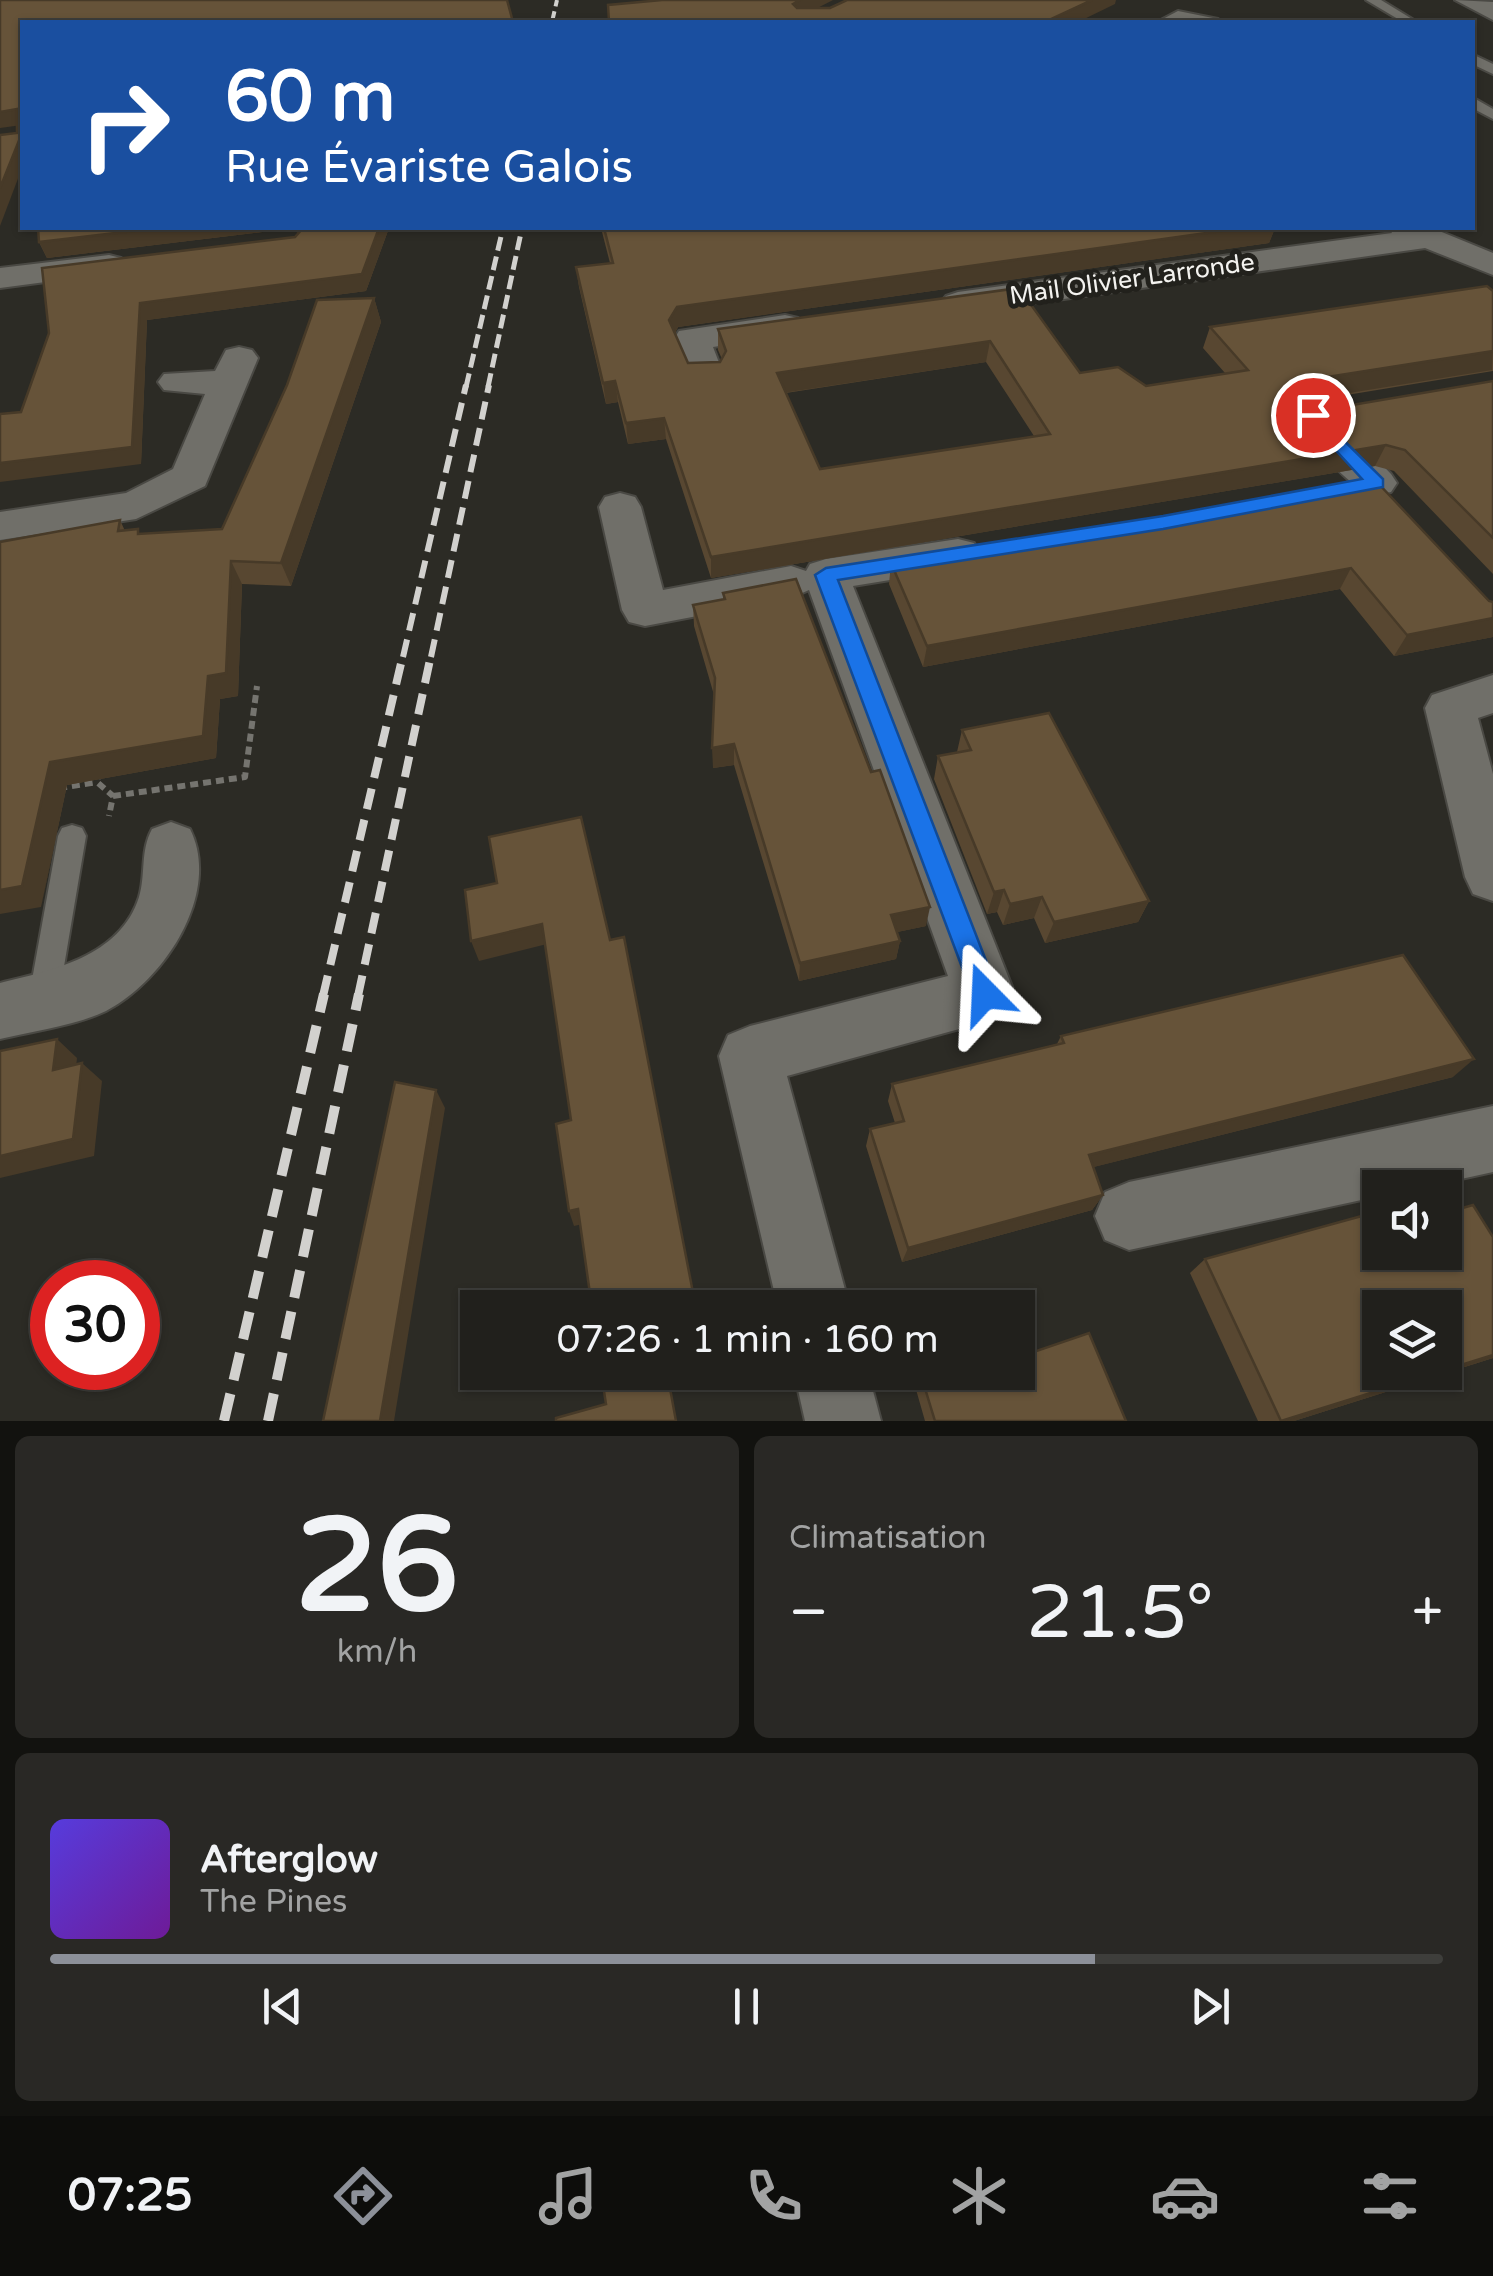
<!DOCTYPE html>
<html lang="fr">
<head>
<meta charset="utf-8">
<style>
  body { margin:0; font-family:"Varela Round",sans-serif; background:#292825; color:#f1f3f6; height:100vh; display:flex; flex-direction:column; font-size:38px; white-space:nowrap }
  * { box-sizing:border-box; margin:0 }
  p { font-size:32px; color:#a2a3a3 }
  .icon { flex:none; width:55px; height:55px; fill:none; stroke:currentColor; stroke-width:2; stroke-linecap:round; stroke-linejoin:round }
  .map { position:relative; height:1421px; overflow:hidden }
  .panel { display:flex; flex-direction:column; gap:15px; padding:15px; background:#12120f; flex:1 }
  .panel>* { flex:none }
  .top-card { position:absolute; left:20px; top:20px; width:1455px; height:210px; border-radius:0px; box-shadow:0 2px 8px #0004,0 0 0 2px #3e3e3b; background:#1a4fa0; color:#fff; overflow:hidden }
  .tools { position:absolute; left:1362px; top:1170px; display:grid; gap:20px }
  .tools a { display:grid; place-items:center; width:100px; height:100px; border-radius:0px; background:#21201c; box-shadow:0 2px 8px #0004,0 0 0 2px #3e3e3b; font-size:50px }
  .speed { position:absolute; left:30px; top:1260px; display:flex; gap:20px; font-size:50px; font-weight:700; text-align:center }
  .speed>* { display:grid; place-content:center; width:130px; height:130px; border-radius:50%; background:#21201c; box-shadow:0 2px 8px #0004,0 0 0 2px #3e3e3b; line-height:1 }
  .speed .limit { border:15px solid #d22; background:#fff; color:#111 }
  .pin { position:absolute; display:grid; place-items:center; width:85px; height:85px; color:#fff; margin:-42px; border:5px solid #fff; border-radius:50%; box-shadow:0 2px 10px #0007 }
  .me { position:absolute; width:110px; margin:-55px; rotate:339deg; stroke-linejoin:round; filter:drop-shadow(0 0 8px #0008) }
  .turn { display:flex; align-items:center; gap:35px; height:210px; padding:0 40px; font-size:45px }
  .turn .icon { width:130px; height:130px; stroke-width:2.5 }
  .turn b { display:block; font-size:70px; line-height:85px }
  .big { font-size:75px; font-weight:600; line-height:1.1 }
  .panel .tile { flex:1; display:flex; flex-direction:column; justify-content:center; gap:15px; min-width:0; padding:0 35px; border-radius:15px; background:#292825 }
  .panel .dial { align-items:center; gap:0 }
  .dial b { font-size:130px; line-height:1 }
  .song { display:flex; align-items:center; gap:30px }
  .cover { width:120px; height:120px; border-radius:15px; background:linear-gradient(135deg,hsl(250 70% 55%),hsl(280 70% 35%)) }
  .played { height:10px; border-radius:5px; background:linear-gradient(90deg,#8c9099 75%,#3e3e3b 75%) }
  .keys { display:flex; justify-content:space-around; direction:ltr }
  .heat { display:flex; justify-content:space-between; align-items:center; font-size:55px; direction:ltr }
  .panel .tiles { flex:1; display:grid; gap:15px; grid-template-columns:1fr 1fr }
  .tile:last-child { grid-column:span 2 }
  .trip { position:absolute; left:460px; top:1290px; width:575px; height:100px; border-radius:0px; background:#21201c; box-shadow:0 2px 8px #0004,0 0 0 2px #3e3e3b; font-weight:600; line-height:100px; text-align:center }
  .dock { display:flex; height:160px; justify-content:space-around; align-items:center; background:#0d0d0b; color:#a2a3a3 }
  .dock .icon { width:70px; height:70px }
  .dock .active { color:#8c9099 }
  .dock b { font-size:45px; color:#f1f3f6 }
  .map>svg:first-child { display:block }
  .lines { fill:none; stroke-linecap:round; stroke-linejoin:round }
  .service-casing { stroke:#4a4944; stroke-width:4 }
  .minor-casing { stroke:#4a4944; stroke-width:4 }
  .tertiary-casing { stroke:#4a4944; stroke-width:4 }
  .path { stroke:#75746f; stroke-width:6; stroke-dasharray:8 5; stroke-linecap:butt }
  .service { fill:#706f69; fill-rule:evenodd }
  .minor { fill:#706f69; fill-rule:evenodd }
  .tertiary { fill:#706f69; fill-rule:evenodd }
  .rail-far4 { stroke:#d2d1ce; stroke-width:4; stroke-dasharray:11 5; stroke-linecap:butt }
  .rail-far3 { stroke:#d2d1ce; stroke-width:5; stroke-dasharray:14 6; stroke-linecap:butt }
  .rail-far2 { stroke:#d2d1ce; stroke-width:6; stroke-dasharray:18 9; stroke-linecap:butt }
  .rail-far1 { stroke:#d2d1ce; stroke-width:8; stroke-dasharray:21 11; stroke-linecap:butt }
  .rail { stroke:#d2d1ce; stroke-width:10; stroke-dasharray:28 14; stroke-linecap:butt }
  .wall { fill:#584731; fill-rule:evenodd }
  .shaded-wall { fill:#473a28 }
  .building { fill:#665339; stroke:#473a28; stroke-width:2.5; fill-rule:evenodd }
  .route { fill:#1a73e8; stroke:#114b97; stroke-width:2.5 }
  .labels { text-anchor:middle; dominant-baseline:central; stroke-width:10; stroke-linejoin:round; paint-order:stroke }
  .far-street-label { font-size:25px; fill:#f3f2ef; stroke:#22211c }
</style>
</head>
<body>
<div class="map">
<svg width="1493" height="1421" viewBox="0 0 1493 1421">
  <rect width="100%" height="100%" fill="#2c2b25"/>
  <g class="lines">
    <defs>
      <g id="service">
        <path d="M1366,0H1381L1417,22H1403Z"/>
        <path d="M1178,11L1218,19L1220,22H1157Z"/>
        <path d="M1472,54L1493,64V74L1472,64Z"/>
        <path d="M1472,97L1493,109V119L1472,108Z"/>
        <path d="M72,825L82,828L86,836L58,1002L54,1012L43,1016L32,1012L28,1002L58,836L62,828Z"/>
      </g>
      <g id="minor">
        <path d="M1389,228H1432L1493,253V275L1425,248L958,314L946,310L940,303L946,296L958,292L1392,233Z"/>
        <path d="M109,255L121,258L126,265L121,272L0,288V268Z"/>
        <path d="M785,315L798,318L803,326L798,334L713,347L723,373L717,381H691L674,339L679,331Z"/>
        <path d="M239,347L252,350L258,358L205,486L136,519L0,540V512L126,493L173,469L205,394L164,390L158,382L164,374L215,371L226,350Z"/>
        <path d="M1316,407L1330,411L1391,474L1397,483L1391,492C1353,502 1325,453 1302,427L1296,419L1302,411Z"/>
        <path d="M620,493L635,497L641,507L663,590L791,566L806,571L810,564L826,559L958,539L974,543L980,554L974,565L958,569L853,586L1015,994L1006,1014L985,1022L787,1076L850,1308H778L719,1056L728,1035L750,1026L948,976L809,590L791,598L645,626L629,622L622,610L599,507L605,497Z"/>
        <path d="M1493,675V713L1478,718L1493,774V901L1473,894L1465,877L1425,708L1432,695Z"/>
        <path d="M171,822L190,829C222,893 164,981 106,1011C74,1026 34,1031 0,1039V983C52,970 120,957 139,897C146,874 140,851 152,829Z"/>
        <path d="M1493,1106V1172L1420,1188H1380V1196L1129,1250L1105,1240L1095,1216L1105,1192L1129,1182Z"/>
        <path d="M794,1372H868L881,1421H805Z"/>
      </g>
      <path id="tertiary" d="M1455,0L1493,2V20Z"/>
    </defs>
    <use href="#service" class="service-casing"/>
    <use href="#minor" class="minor-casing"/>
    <use href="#tertiary" class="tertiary-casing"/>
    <g class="path">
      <path d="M99,771L97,782L113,796L109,816"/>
      <path d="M59,788L97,782"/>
      <path d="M113,796L245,777L257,686"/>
    </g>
    <use href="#service" class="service"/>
    <use href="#minor" class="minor"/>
    <use href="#tertiary" class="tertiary"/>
    <path class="rail-far4" d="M552,22L557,0"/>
    <g class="rail-far3">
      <path d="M466,387L503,228"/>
      <path d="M488,387L522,228"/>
    </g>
    <g class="rail-far2">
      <path d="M403,657L466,385"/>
      <path d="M431,657L489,385"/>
    </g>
    <g class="rail-far1">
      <path d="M323,996L403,655"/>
      <path d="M358,996L431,655"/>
    </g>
    <g class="rail">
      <path d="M224,1421L324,994"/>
      <path d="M268,1421L359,994"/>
    </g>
  </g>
  <g class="wall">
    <path d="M38,228H389L366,291L147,320L141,464L21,412L49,333L295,237L299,233L288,229L47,258L39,242Z"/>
    <path d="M601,228H1275L1269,243L678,327L675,333L688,363L720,362L722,359L718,350V329L1019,288L1080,373L1146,386L1225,373L1203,348L1210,327L1493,291V371L1304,402L1305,404L1323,410L1493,381V574L1394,471L1375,466L711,578L666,439L628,444L618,402L606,404L579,287L576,267L610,263ZM986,362L1034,436L820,469L786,393Z"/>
    <path d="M374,298L381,322L291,586L242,584L238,696L220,699L216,758L67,785L41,907L120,520L125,531L141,534L222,529Z"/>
    <path d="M1171,519L1493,602V637L1394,656L1340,589L923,667L889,584L891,563Z"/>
    <path d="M723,593L926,926L897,932L900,941L896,959L799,981L734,765L713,768L714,695L694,626L693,605L723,600Z"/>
    <path d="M962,730L1149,901L1138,922L1045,943L1034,918L1003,925L997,912L987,914L934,779L938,756L957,752Z"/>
    <path d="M1061,1036L1453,1077L1093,1167L1103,1195L1092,1210L902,1262L866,1146L870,1129L895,1123L888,1101L892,1084L1057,1044Z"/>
    <path d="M1493,1237V1358L1294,1421H1258L1190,1273L1205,1259Z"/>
    <path d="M1022,1356L1126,1421H925L911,1372H1018Z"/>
  </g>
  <g class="shaded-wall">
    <path d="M800,0H833L792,21L793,4Z"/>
    <path d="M1092,0H1116L1115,4L1078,22H1045Z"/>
    <path d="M17,109L22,125L0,128V112Z"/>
    <path d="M22,133V168L0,226V188Z"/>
    <path d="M158,228H287L288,229L47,258L39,242Z"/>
    <path d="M379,228H389L366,291L147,320L141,464L0,482V463L140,303Z"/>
    <path d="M1242,228H1275L1269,243L678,327L671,340L669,320L677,307Z"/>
    <path d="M374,298L381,322L291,586L281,563Z"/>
    <path d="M990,341L986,362L776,394L777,373Z"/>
    <path d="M1493,351L1492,370L1312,399L1298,403L1299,392L1307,382L1321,378Z"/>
    <path d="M615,381L618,402L606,404L603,383Z"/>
    <path d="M664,418L666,439L628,444L626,423Z"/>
    <path d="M1386,445L1375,466L711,578V557Z"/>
    <path d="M231,561L242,584L238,696L220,699L216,758L67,785L41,907L0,914V890L50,762L208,676Z"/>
    <path d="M1351,568L1340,589L923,667L927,646Z"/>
    <path d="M1493,618V637L1394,656L1407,635Z"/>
    <path d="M734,744V765L713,768L712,748Z"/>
    <path d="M1004,890L997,912L987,914L994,892Z"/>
    <path d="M1042,897L1034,918L1003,925L1010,904Z"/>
    <path d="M1149,901L1138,922L1045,943L1054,922Z"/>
    <path d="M930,907L926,926L888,934L891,915Z"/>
    <path d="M542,924L547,944L479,961L471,941Z"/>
    <path d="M900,941L896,959L799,981L800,963Z"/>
    <path d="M57,1039L77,1058L74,1088L53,1070Z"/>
    <path d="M1474,1059L1453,1077L1078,1171L1089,1155Z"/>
    <path d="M82,1063L102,1081L94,1156L0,1178V1156Z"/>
    <path d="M436,1090L445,1108L394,1421H380Z"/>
    <path d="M1103,1195L1092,1210L902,1262L908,1248Z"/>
    <path d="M578,1209L583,1224L574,1226L569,1211Z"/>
    <path d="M1493,1355V1358L1294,1421H1284L1438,1372H1445V1370Z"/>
  </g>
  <g class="building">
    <path d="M0,0H507L513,22H22V133L0,188V135L17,133V109L0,112Z"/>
    <path d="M662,0H800L793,4L797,8H830L847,0H1092L1045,22H609L608,5Z"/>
    <path d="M38,228H158L39,242Z"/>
    <path d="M303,228H379L362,274L140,303L132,447L0,463V414L21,412L49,333L42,268L295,237Z"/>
    <path d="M604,228H1242L677,307L669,320L688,363L720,362L726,351L718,329L1019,288L1080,373L1118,367L1146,386L1248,370L1210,327L1487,286L1493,291V351L1321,378L1307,382L1299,392L1305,404L1323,410L1493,381V538L1405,450L1386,445L711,557L664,418L626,423L615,381L603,383L576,267L613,263ZM990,341L1050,434L820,469L777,373Z"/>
    <path d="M374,298L281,563L231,561L226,673L208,676L203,736L50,762L22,886L0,890V542L120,520L118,531L138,529V534L222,529L287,385L317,300Z"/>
    <path d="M1376,481L1489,601L1493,602V618L1407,635L1351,568L927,646L891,563L1171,519Z"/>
    <path d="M796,579L871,772L880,770L930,907L891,915L900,941L800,963L734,744L712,748L715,678L693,605L725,599L723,593Z"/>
    <path d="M1049,713L1149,901L1054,922L1042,897L1010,904L1004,890L994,892L938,756L971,750L962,730Z"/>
    <path d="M581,817L610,940L624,937L696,1308H592L578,1209L569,1211L556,1124L571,1120L542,924L471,941L465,890L497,883L489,837Z"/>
    <path d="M1403,955L1474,1059L1089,1155L1103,1195L908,1248L870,1129L904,1121L892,1084L1064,1043L1061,1036Z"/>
    <path d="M57,1039L53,1070L82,1063L73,1139L0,1156V1051Z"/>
    <path d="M395,1082L436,1090L380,1421H323Z"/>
    <path d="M1473,1205L1493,1237V1355L1445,1370V1308H1380V1372H1438L1281,1421L1205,1259L1380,1211V1252H1445V1213Z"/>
    <path d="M1089,1333L1126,1421H935L920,1372H1018V1345L1022,1356Z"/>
    <path d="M601,1372H667L676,1421H556V1418L606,1404Z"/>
  </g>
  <path class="route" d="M1313,410L1383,479V487L1163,529L838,580L999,994L995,1002L985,1006L975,1002L815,575L826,568L1163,516L1362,479L1307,419L1304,415Z"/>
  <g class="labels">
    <g class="far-street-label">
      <text transform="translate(1132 279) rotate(-8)">Mail Olivier Larronde</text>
    </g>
  </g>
</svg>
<div class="tools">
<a><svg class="icon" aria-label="sound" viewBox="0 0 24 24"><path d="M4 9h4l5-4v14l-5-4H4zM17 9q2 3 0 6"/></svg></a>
<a><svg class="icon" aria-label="layers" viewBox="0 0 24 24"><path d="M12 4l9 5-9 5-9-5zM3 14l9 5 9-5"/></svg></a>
</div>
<div class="speed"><div class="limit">30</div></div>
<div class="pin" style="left:1313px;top:415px;background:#d93025"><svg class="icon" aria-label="arrive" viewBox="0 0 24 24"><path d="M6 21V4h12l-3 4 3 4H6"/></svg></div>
<svg class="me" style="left:985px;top:994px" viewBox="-20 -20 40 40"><path d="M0-17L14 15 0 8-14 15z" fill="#1a73e8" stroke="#fff" stroke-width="4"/></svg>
<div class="trip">07:26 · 1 min · 160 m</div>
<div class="top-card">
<div class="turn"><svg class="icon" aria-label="right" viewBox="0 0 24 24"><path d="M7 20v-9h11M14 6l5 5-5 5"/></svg><div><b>60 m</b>Rue Évariste Galois</div></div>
</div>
</div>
<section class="panel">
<div class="tiles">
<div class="tile dial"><b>26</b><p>km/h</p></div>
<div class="tile"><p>Climatisation</p>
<div class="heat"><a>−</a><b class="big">21.5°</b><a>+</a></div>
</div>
<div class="tile">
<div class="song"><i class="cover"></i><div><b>Afterglow</b><p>The Pines</p></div></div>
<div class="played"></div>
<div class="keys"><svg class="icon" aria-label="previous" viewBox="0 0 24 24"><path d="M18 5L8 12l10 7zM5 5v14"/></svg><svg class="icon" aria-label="pause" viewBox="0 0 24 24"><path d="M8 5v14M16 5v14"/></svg><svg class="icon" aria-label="next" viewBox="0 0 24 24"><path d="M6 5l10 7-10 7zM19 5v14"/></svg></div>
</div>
</div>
</section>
<nav class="dock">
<b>07:25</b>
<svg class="icon active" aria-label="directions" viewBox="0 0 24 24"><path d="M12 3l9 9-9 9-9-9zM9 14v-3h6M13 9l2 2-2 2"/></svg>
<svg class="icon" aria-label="music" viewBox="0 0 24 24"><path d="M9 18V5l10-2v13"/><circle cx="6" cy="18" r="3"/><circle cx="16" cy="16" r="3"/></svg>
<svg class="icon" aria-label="phone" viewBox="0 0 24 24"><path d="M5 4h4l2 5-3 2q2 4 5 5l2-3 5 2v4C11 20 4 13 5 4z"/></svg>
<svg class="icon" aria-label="climate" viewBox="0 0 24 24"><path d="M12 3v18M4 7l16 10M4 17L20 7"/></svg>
<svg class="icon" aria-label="car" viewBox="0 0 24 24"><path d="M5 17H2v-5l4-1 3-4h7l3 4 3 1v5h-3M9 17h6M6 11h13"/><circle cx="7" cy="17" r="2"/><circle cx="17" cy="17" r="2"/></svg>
<svg class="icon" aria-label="filters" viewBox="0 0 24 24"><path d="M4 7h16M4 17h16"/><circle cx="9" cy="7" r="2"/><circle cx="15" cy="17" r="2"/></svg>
</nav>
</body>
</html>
